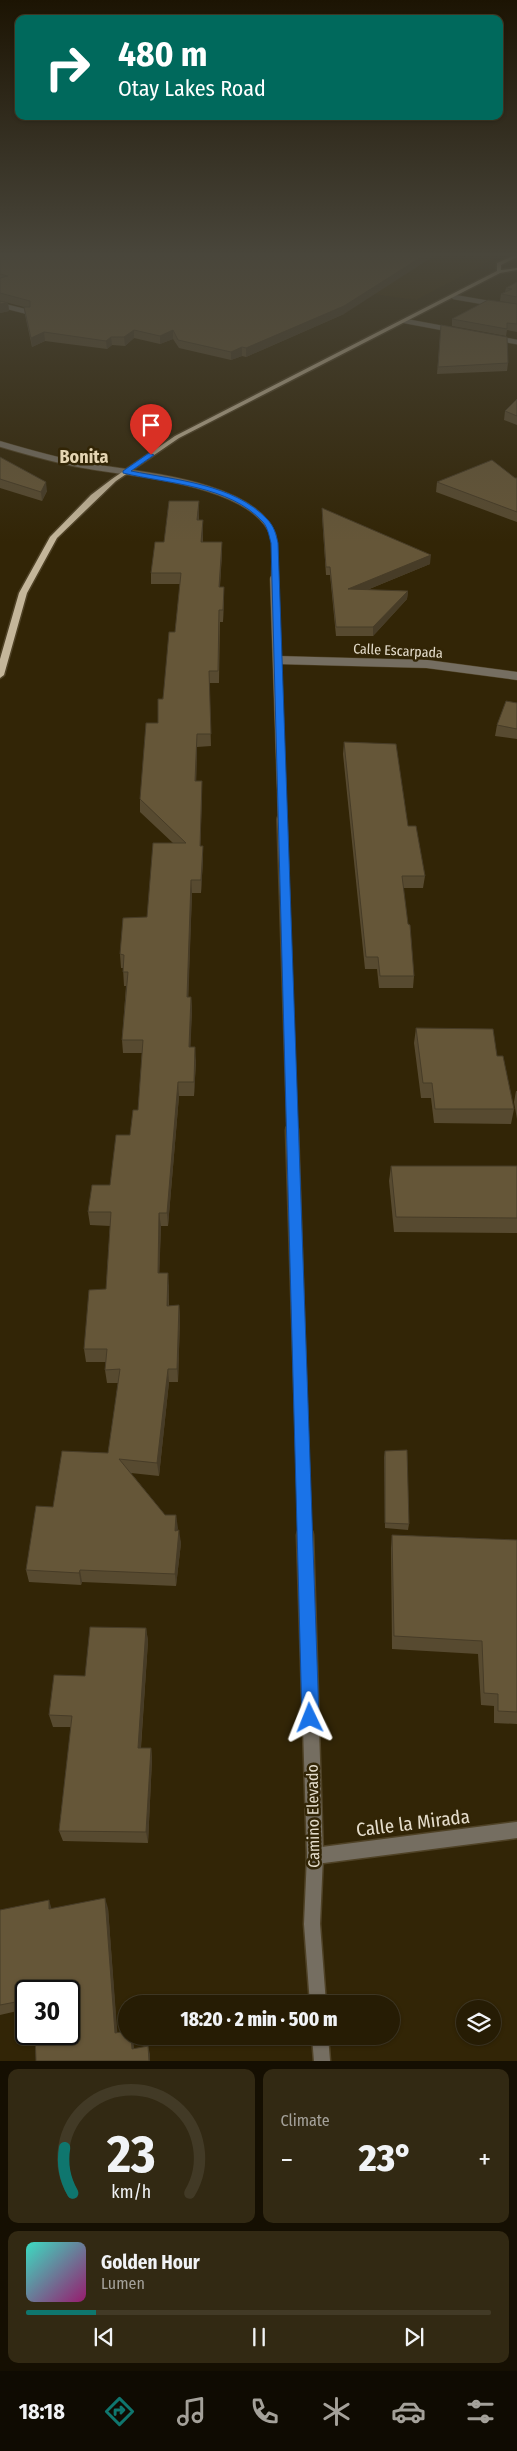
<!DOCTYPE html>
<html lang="en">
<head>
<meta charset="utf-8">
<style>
  body { margin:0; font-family:"Fira Sans Condensed",sans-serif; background:#322913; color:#f1f3f6; height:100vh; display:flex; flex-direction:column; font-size:19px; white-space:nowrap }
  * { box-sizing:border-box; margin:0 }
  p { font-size:16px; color:#a4a19a }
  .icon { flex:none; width:28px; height:28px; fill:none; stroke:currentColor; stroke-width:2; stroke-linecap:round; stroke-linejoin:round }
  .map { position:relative; height:2061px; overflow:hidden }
  .drawer { display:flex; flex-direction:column; gap:8px; padding:8px; background:#150f02; flex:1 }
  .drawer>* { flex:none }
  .banner { position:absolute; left:15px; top:15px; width:488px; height:105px; border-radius:10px; box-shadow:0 1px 4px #0004,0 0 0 1px #423a26; background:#00695c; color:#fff; overflow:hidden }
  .tools { position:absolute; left:456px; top:2000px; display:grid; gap:10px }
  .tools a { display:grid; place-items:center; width:45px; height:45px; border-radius:50%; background:#261c04; box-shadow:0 1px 4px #0004,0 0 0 1px #423a26; font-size:25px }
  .speed { position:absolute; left:15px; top:1980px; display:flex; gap:10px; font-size:25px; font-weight:700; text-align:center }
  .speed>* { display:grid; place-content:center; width:65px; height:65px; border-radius:50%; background:#261c04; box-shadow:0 1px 4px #0004,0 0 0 1px #423a26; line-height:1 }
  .speed .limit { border:2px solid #111; border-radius:8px; background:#fff; color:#111 }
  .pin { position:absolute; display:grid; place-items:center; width:42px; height:42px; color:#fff; margin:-51px -21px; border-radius:50% 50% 50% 0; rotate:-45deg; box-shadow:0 0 5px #0007 }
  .pin .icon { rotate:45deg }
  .me { position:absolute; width:55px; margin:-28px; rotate:358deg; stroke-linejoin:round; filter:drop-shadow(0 0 4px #0008) }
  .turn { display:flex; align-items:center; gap:18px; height:105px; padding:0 20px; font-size:22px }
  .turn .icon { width:65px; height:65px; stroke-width:2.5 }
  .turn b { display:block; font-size:35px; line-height:42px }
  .big { font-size:38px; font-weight:800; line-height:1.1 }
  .drawer .widget { flex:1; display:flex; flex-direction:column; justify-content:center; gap:8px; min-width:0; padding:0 18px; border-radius:10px; background:#322913 }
  .drawer .dial { align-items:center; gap:0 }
  .dial svg { height:130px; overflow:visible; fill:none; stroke:#423a26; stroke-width:7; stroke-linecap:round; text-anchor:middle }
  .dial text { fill:#f1f3f6; stroke:none }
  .song { display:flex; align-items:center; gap:15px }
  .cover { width:60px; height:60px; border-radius:8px; background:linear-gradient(135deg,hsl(170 70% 55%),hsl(320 70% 35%)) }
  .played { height:5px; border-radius:2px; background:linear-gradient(90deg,#0f766e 15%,#423a26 15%) }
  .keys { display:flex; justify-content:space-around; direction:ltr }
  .heat { display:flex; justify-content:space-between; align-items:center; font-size:28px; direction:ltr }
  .drawer .tiles { flex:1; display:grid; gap:8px; grid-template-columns:1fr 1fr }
  .widget:last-child { grid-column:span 2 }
  .trip { position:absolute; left:118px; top:1995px; width:282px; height:50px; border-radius:25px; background:#261c04; box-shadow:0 1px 4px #0004,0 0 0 1px #423a26; font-weight:800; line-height:50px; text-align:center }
  .dock { display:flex; height:80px; justify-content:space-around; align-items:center; background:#0f0b02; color:#a4a19a }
  .dock .icon { width:35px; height:35px }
  .dock .on { color:#0f766e }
  .dock b { font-size:22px; color:#f1f3f6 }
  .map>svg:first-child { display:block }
  .built { fill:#3b2b03 }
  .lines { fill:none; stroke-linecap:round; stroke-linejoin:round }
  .minor-far5-casing { stroke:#4f4226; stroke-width:5.5 }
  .minor-far4-casing { stroke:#4f4226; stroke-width:7 }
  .minor-far3-casing { stroke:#4f4226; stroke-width:9 }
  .minor-far2-casing { stroke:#4f4226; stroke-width:12 }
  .minor-far1-casing { stroke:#4f4226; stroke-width:15 }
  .minor-casing { stroke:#4f4226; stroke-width:19 }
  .primary-casing { stroke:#4f4226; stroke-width:3 }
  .minor-far5 { stroke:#756e61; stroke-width:4.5 }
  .minor-far4 { stroke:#756e61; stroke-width:5.5 }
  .minor-far3 { stroke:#756e61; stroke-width:8 }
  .minor-far2 { stroke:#756e61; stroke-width:9 }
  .minor-far1 { stroke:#756e61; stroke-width:12 }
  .minor { stroke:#756e61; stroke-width:16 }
  .primary { fill:#c4b69a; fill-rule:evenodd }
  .wall { fill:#574a30 }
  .shaded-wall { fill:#473c27 }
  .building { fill:#655638; stroke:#473c27 }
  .route { fill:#1a73e8; stroke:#114b97 }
  .labels { text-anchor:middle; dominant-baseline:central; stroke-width:5; stroke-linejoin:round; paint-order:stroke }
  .far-street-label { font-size:14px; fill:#e5ddcc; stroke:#322506 }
  .street-label { font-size:16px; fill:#e5ddcc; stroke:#322506 }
  .far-district-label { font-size:18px; font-weight:bold; fill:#e4d4b2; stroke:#322506 }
  .near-street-label { font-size:19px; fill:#e5ddcc; stroke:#322506 }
</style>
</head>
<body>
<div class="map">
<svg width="517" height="2061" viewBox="0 0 517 2061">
  <rect width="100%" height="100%" fill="#322506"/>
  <path class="built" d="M147,254H504L416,300L258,278Z"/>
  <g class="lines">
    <defs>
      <g id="minor-far5">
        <path d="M454,297L517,308"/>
        <path d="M0,305L28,312"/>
        <path d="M405,321L453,330"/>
        <path d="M495,338L517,342"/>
      </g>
      <path id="minor-far4" d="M0,444C27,452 54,460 82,465C130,474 253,481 273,535C276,545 274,569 274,580"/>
      <g id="minor-far3">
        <path d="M274,579L282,820"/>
        <path d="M277,660L427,664L517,676"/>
      </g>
      <path id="minor-far2" d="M282,819L292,1131"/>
      <path id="minor-far1" d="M292,1130L305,1536"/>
      <g id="minor">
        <path d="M305,1535L315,1856L312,1924L318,2004"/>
        <path d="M315,1856L517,1830"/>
        <path d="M320,2036L322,2061"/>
      </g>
      <path id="primary" d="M517,254V257L501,265V270L517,268V270L500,273L179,438L116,481L57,538L27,593L4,675L0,678V659L19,593L50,537L91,495L112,479L175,436L497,271V263Z"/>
    </defs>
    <use href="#minor-far5" class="minor-far5-casing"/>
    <use href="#minor-far4" class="minor-far4-casing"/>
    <use href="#minor-far3" class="minor-far3-casing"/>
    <use href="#minor-far2" class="minor-far2-casing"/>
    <use href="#minor-far1" class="minor-far1-casing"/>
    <use href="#minor" class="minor-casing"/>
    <use href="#primary" class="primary-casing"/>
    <use href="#minor-far5" class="minor-far5"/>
    <use href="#minor-far4" class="minor-far4"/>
    <use href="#minor-far3" class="minor-far3"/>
    <use href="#minor-far2" class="minor-far2"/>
    <use href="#minor-far1" class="minor-far1"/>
    <use href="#minor" class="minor"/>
    <use href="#primary" class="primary"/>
  </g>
  <g class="wall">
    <path d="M0,254L344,314L246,357L242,356L231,360L179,348L173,339L160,344L134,338L125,346L112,345L107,349L45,341L32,347L25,315L24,307L1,301L8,303L9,311L0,313Z"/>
    <path d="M517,282V304L500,301L501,294L505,292L506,288Z"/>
    <path d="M517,304V332L507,330L506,336L452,326V319Z"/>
    <path d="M441,325L508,363L507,371L437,374Z"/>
    <path d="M517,399V425L504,420L505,411Z"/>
    <path d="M0,457L47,491L42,501L0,488Z"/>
    <path d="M515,478H517V522L436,492L437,482Z"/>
    <path d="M322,508L430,564L367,590L408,591L407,599L373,636H336L330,575H326L322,516Z"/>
    <path d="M199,512V520L203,531V542H222V553L220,587H224V598L223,622H220L219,683H209L211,746L197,747L196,781L202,794L200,846H203V859L201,893H192L188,997H191L192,1010L190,1047L196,1061L194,1096H179L168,1226H161L159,1273L169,1286V1306L179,1305L180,1319L178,1382H169L159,1476L131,1473L165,1515H176L177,1530L181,1543L176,1586L82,1582L81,1585L29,1582L26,1570L53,1507L108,1453L118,1383H107L105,1370L106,1362H86L84,1349L106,1289L110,1226L90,1225L88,1212L110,1185L130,1135L138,1110L142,1053H123L122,1040L126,986H124L123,968H121L120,954L147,917L173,843L140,812V799L158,723L175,632L180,584H151V573L164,542Z"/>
    <path d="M517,703V739L495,736L497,725Z"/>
    <path d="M344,742L408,826L425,876L423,888H403L414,976L413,988H379L377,969H365L343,754Z"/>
    <path d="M416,1028L497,1056L514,1109L511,1124L434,1123L431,1098H421L414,1043Z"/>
    <path d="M516,1091H517V1119L514,1102Z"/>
    <path d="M391,1166H517V1233L394,1232L389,1181Z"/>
    <path d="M385,1451L409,1524L408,1530L385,1528L384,1457Z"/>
    <path d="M392,1535L517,1540V1724L494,1723V1706L481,1705L478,1654L392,1649L391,1548Z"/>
    <path d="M146,1628L148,1641L141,1748H151L152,1759L148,1843L63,1841L59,1831L71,1727H53L49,1715L85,1676Z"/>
    <path d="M108,1908L117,2033L126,2036H132L134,2049L148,2046L150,2061H36L69,2034L26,1991V2009L0,2015V1910Z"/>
  </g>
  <g class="shaded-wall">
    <path d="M426,254H437L344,314L246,357V348Z"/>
    <path d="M8,303L9,311L0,313V304Z"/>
    <path d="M134,330V338L125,346L124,337Z"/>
    <path d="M173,330V339L160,344V336Z"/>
    <path d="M44,332L45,341L32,347L31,338Z"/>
    <path d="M111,337L112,345L107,349L106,341Z"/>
    <path d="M242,347V356L231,360V352Z"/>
    <path d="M46,482L47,491L42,501L41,492Z"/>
    <path d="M199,501V512L198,531L197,520Z"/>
    <path d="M203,520V531L202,553L201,542Z"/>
    <path d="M222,542V553L219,598V587Z"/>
    <path d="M431,555L430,564L347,598L348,589Z"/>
    <path d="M224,587V598L223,622V610Z"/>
    <path d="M408,591L407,599L373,636V627Z"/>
    <path d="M197,734V747L196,794L195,781Z"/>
    <path d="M202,781V794L200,859V846Z"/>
    <path d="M203,846V859L201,893V880Z"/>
    <path d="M191,880L192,893L188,1010L187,997Z"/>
    <path d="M191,997L192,1010L190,1061L189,1047Z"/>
    <path d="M195,1047L196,1061L194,1096V1082Z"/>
    <path d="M178,1082L179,1096L168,1226L167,1213Z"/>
    <path d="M159,1213L161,1226L159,1286L158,1273Z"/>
    <path d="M168,1273L169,1286L168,1319L167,1306Z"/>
    <path d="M179,1305L180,1319L178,1382L177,1369Z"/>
    <path d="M168,1369L169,1382L159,1476L157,1463Z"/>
    <path d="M176,1515L178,1528L176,1543L175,1531Z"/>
    <path d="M179,1530L181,1543L176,1586L175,1574Z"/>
    <path d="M80,1570L82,1582L81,1585L79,1573Z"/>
    <path d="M146,1628L148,1641L140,1759L138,1748Z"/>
    <path d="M151,1748L152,1759L148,1843L146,1832Z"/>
    <path d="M105,1898L108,1908L118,2041L115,2033Z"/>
    <path d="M49,1900L52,1910L49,1909Z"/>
    <path d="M131,2036H132L133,2039L135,2057L132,2049Z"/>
    <path d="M148,2046L150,2054V2061H149Z"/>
  </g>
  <g class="building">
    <path d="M0,254H426L344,306L246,348L242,347L231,352L178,340L173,330L160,336L134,330L124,337H111L106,341L44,332L31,338L24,307H30V301L0,293V278L8,276L0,274Z"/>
    <path d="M517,282V297L501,294L512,289L506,288Z"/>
    <path d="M488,300L517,304V324L507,323V329L452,319Z"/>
    <path d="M0,301L8,303L0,304Z"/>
    <path d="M441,325L507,337L508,363L438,367Z"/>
    <path d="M517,399V416L505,411Z"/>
    <path d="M0,457L46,482L41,492L0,479Z"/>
    <path d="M492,460L515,478H517V512L437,482Z"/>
    <path d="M169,501H199L197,520H203L201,542H222L219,587H224L223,610H219L218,671H209L211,734H197L195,781H202L200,846H203L201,880H191L187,997H191L189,1047H195L194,1082H178L167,1213H159L158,1273H168L167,1306L179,1305L177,1369H168L157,1463L119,1459L165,1515H176L175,1531L179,1530L175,1574L80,1570L79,1573L26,1570L36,1506L53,1507L62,1451L108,1453L120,1369L105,1370L107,1349H84L89,1290L106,1289L111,1212H88L92,1185H110L116,1135H130L133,1110H138L143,1040H122L128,972H123L124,955L120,954L123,918L147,917L153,843H186L140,799L146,723H158V699H163L169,632H175L181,573H151L155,542H164Z"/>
    <path d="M322,508L431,555L348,589L408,591L373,627H336L330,567H326Z"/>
    <path d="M506,701L517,703V729L497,725Z"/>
    <path d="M344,742L396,744L408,826H416L425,876H402L408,924L410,925L414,976H380L378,957H366Z"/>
    <path d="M416,1028L493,1029L497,1056H503L514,1109H435L432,1083H423Z"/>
    <path d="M391,1166H517V1218L396,1217Z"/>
    <path d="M407,1450L409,1524L385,1523V1451Z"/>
    <path d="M392,1535L517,1540V1712L498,1711V1694L484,1693L482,1641L394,1636Z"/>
    <path d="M90,1627L146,1628L138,1748H151L146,1832L59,1831L72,1716L49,1715L54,1675L85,1676Z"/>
    <path d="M105,1898L115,2033L126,2031V2036H131L132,2049L148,2046L149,2061H36L35,2034H69V1991H26V2000L0,2005V1910L49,1900V1909Z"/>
  </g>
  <linearGradient id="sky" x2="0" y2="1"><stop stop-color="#1c1403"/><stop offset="0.47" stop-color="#49463b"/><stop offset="1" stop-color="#49463b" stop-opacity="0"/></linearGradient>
  <rect width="517" height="542" fill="url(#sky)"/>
  <path class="route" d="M149,453L154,455L131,471C175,480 234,484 267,519C274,526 276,534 278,543L319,1718L317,1724L310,1727L304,1724L302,1718L271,543C269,536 268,528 263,522C229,485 168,484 123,473V471Z"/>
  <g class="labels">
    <g class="far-street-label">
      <text transform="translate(398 651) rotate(3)">Calle Escarpada</text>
    </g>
    <g class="street-label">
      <text transform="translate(313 1816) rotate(-91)">Camino Elevado</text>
    </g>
    <g class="far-district-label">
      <text x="84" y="457">Bonita</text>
    </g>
    <g class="near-street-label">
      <text transform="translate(413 1823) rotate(-7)">Calle la Mirada</text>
    </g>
  </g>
</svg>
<div class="tools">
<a><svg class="icon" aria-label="layers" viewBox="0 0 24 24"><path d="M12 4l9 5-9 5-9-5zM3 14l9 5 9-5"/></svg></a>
</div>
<div class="speed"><div class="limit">30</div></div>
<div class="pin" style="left:151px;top:455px;background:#d93025"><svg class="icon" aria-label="arrive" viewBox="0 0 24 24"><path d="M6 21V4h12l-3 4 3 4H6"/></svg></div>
<svg class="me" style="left:310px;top:1718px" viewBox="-20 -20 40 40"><path d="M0-17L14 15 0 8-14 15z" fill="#1a73e8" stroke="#fff" stroke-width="4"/></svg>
<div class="trip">18:20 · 2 min · 500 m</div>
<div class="banner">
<div class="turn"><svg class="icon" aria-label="right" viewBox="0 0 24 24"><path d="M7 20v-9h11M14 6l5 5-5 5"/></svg><div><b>480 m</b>Otay Lakes Road</div></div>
</div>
</div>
<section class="drawer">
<div class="tiles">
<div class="widget dial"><svg viewBox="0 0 100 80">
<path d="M14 69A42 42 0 1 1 86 69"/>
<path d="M14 69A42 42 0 0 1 9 41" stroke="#0f766e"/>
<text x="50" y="56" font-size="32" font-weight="700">23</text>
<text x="50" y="72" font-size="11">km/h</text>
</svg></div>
<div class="widget"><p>Climate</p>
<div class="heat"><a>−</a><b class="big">23°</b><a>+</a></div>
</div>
<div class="widget">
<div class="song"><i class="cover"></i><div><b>Golden Hour</b><p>Lumen</p></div></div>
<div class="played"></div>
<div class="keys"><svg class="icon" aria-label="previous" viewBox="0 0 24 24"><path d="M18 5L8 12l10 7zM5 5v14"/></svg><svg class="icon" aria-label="pause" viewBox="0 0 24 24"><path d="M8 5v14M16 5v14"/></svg><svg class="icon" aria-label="next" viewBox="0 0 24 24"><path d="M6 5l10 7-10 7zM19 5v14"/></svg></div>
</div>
</div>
</section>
<nav class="dock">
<b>18:18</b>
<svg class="icon on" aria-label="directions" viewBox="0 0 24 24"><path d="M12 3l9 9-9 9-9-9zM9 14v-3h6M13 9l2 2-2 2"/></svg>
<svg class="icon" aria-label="music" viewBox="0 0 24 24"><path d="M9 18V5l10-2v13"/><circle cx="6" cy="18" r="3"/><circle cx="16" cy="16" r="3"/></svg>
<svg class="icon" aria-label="phone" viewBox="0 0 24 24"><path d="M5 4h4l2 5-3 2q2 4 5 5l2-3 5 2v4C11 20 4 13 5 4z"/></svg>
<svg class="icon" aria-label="climate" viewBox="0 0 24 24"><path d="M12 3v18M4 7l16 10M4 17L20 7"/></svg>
<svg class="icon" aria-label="car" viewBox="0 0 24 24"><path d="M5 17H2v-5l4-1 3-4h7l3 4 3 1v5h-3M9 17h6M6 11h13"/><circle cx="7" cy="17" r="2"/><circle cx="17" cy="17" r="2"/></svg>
<svg class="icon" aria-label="filters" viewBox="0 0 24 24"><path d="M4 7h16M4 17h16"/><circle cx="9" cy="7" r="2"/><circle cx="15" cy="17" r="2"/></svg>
</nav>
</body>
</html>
